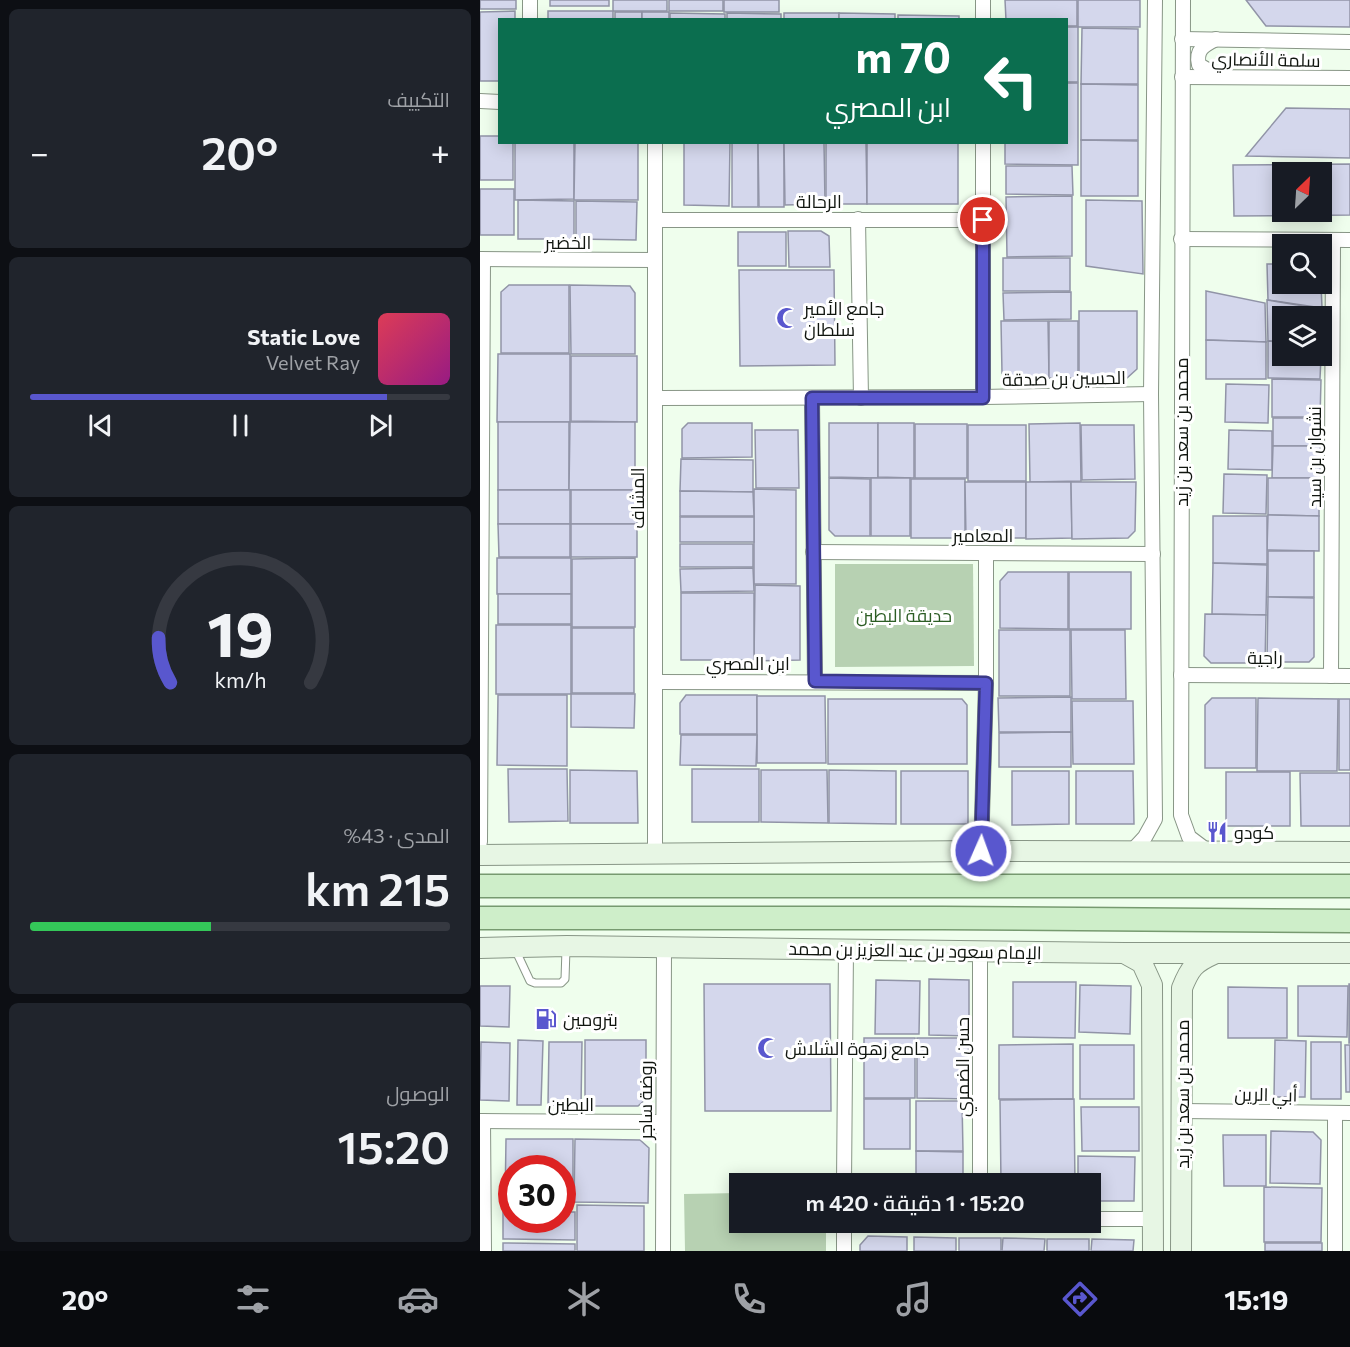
<!DOCTYPE html>
<html lang="ar">
<head>
<meta charset="utf-8">
<style>
  body { margin:0; font-family:Commissioner,Cairo,sans-serif; background:#20242c; color:#f1f3f6; direction:rtl; height:100vh; display:flex; flex-direction:column; font-size:22px; white-space:nowrap }
  * { box-sizing:border-box; margin:0 }
  p { font-size:20px; color:#9ea1a6 }
  .icon { flex:none; width:33px; height:33px; fill:none; stroke:currentColor; stroke-width:2; stroke-linecap:round; stroke-linejoin:round }
  .map { position:relative; flex:1; overflow:hidden; direction:ltr }
  .details { display:flex; flex-direction:column; gap:9px; padding:9px; background:#0d0f14; width:480px }
  .details>* { flex:none }
  .hud { position:absolute; left:18px; top:18px; width:570px; height:126px; border-radius:0px; box-shadow:0 3px 15px #0003; direction:rtl; background:#0b6e4f; color:#fff; overflow:hidden }
  .needle { width:39px; rotate:25deg }
  .tools { position:absolute; left:792px; top:162px; display:grid; gap:12px }
  .tools a { display:grid; place-items:center; width:60px; height:60px; border-radius:0px; background:#171b24; box-shadow:0 3px 15px #0003; font-size:30px }
  .speed { position:absolute; left:18px; top:1155px; display:flex; gap:12px; font-size:30px; font-weight:700; text-align:center }
  .speed>* { display:grid; place-content:center; width:78px; height:78px; border-radius:50%; background:#171b24; box-shadow:0 3px 15px #0003; line-height:1 }
  .speed .limit { border:9px solid #d22; background:#fff; color:#111 }
  .pin { position:absolute; display:grid; place-items:center; width:51px; height:51px; color:#fff; margin:-26px; border:3px solid #fff; border-radius:50%; box-shadow:0 2px 6px #0007 }
  .me { position:absolute; width:66px; margin:-33px; rotate:2deg; stroke-linejoin:round; filter:drop-shadow(0 0 4px #0008) }
  .turn { display:flex; align-items:center; gap:21px; height:126px; padding:0 18px; font-size:27px }
  .turn .icon { width:78px; height:78px; stroke-width:2.5 }
  .turn b { display:block; font-size:42px; line-height:51px }
  .big { font-size:45px; font-weight:600; line-height:1.1 }
  .details .tile { flex:1; display:flex; flex-direction:column; justify-content:center; gap:9px; min-width:0; padding:0 21px; border-radius:9px; background:#20242c }
  .details .dial { align-items:center; gap:0 }
  .dial svg { height:156px; overflow:visible; fill:none; stroke:#363941; stroke-width:7; stroke-linecap:round; text-anchor:middle }
  .dial text { fill:#f1f3f6; stroke:none }
  .song { display:flex; align-items:center; gap:18px }
  .cover { width:72px; height:72px; border-radius:9px; background:linear-gradient(135deg,hsl(350 70% 55%),hsl(310 70% 35%)) }
  .played { height:6px; border-radius:3px; background:linear-gradient(90deg,#5957ce 85%,#363941 85%) }
  .keys { display:flex; justify-content:space-around; direction:ltr }
  .heat { display:flex; justify-content:space-between; align-items:center; font-size:33px; direction:ltr }
  .charge { height:9px; border-radius:4px; background:linear-gradient(90deg,#34c759 43%,#363941 0) }
  .trip { position:absolute; left:249px; top:1173px; width:372px; height:60px; border-radius:0px; background:#171b24; box-shadow:0 3px 15px #0003; font-weight:600; line-height:60px; text-align:center; direction:rtl }
  .dock { display:flex; height:96px; justify-content:space-around; align-items:center; background:#090b0e; color:#9ea1a6 }
  .dock .icon { width:42px; height:42px }
  .dock .selected { color:#5957ce }
  .dock b { font-size:27px; color:#f1f3f6 }
  main { display:flex; flex:1; min-height:0 }
  .map>svg:first-child { display:block }
  .green { fill:#b7d1b2 }
  .building { fill:#d4d7ec; stroke:#9194a7; stroke-width:1.5; fill-rule:evenodd }
  .lines { fill:none; stroke-linecap:round; stroke-linejoin:round }
  .lane-casing { stroke:#889686; stroke-width:9 }
  .street-casing { stroke:#889686; stroke-width:16 }
  .secondary-casing { stroke:#889686; stroke-width:22 }
  .primary-casing { stroke:#779a70; stroke-width:25 }
  .lane { stroke:#fff; stroke-width:7 }
  .street { stroke:#fff; stroke-width:14 }
  .secondary { stroke:#e7f6e4; stroke-width:20 }
  .primary { stroke:#ceeec9; stroke-width:22 }
  .route-casing { stroke:#3a3986; stroke-width:15 }
  .route { stroke:#5957ce; stroke-width:10 }
  .labels { text-anchor:middle; dominant-baseline:central; stroke-width:6; stroke-linejoin:round; paint-order:stroke }
  .street-label { font-size:18px; fill:#10150f; stroke:#fff }
  .poi-label { font-size:18px; fill:#10150f; stroke:#fff; text-anchor:start }
  .park-label { font-size:18px; fill:#2c5d24; stroke:#fff }
</style>
</head>
<body>
<main>
<div class="map">
<svg width="870" height="1251" viewBox="0 0 870 1251">
  <rect width="100%" height="100%" fill="#effeed"/>
  <g class="green">
    <path d="M355,564H493L494,666L355,667Z"/>
    <path d="M259,1193L260,1222L346,1223V1251H205L204,1194Z"/>
  </g>
  <g class="building">
    <rect x="0" y="0" width="36" height="9"/>
    <rect x="70" y="0" width="59" height="6"/>
    <rect x="133" y="0" width="54" height="11"/>
    <rect x="189" y="0" width="54" height="11"/>
    <rect x="244" y="0" width="55" height="12"/>
    <path d="M525,0H597V26H586V20H526Z"/>
    <rect x="598" y="0" width="62" height="27"/>
    <path d="M766,0H870V27L786,26Z"/>
    <path d="M35,11V20H20V81H0V12Z"/>
    <rect x="68" y="11" width="65" height="9"/>
    <rect x="135" y="12" width="27" height="8"/>
    <rect x="162" y="12" width="27" height="8"/>
    <path d="M190,13L245,14V20H190Z"/>
    <path d="M247,13L301,14V20H247Z"/>
    <rect x="304" y="13" width="55" height="7"/>
    <path d="M359,13L415,14V20H359Z"/>
    <path d="M418,15L479,16V20H418Z"/>
    <rect x="586" y="27" width="12" height="55"/>
    <path d="M602,28L658,29V84H601Z"/>
    <path d="M586,83H598V165L525,164V142H586Z"/>
    <path d="M601,84L658,85V140H601Z"/>
    <path d="M806,108L870,109V158L766,156Z"/>
    <path d="M0,136H20V142H33V180H0Z"/>
    <path d="M601,140L658,141V196H601Z"/>
    <path d="M35,142H94V199L35,200Z"/>
    <path d="M95,142H158V200H94Z"/>
    <path d="M204,142H250L249,206L204,205Z"/>
    <rect x="252" y="142" width="26" height="65"/>
    <path d="M278,142H304V207H279Z"/>
    <path d="M304,142H344L345,204L305,205Z"/>
    <path d="M346,142H386L387,204H346Z"/>
    <rect x="387" y="142" width="91" height="62"/>
    <path d="M870,164V215L754,216L753,165ZM802,172H842V212H802Z"/>
    <path d="M526,166H592L593,195L526,194Z"/>
    <rect x="0" y="189" width="34" height="46"/>
    <path d="M592,196V256L527,257L526,197Z"/>
    <path d="M38,200L94,201V239H38Z"/>
    <path d="M606,200L662,201L663,274L606,266Z"/>
    <path d="M96,201L157,202L156,240L96,239Z"/>
    <path d="M308,231H341L349,236L350,267H309Z"/>
    <rect x="258" y="232" width="48" height="34"/>
    <rect x="523" y="258" width="67" height="33"/>
    <path d="M787,264H802V284H841L842,308L788,300Z"/>
    <path d="M259,270H354L355,365L260,366Z"/>
    <path d="M29,285H89V353H21V292Z"/>
    <path d="M90,285L150,286L155,293V354H91Z"/>
    <path d="M726,291L785,303L786,342L726,340Z"/>
    <path d="M591,292V319L524,320L523,293Z"/>
    <path d="M787,300L842,309L841,316H802V341H788Z"/>
    <path d="M599,311H657V369L647,378H599Z"/>
    <path d="M521,321H568L569,378H525L522,373Z"/>
    <rect x="569" y="321" width="29" height="57"/>
    <path d="M726,340L786,342V379H726Z"/>
    <path d="M788,341L802,342V356H841L840,379L788,378Z"/>
    <path d="M18,354H90V422H17Z"/>
    <path d="M91,356H157V422L91,421Z"/>
    <path d="M792,379L841,380L840,417H792Z"/>
    <path d="M746,384L789,385L788,423L745,422Z"/>
    <rect x="793" y="418" width="48" height="28"/>
    <rect x="18" y="422" width="71" height="68"/>
    <path d="M90,422H155V490H89Z"/>
    <path d="M208,423H272V457L202,458V429Z"/>
    <path d="M349,423H398V478L349,477Z"/>
    <path d="M398,423H434V478L398,477Z"/>
    <path d="M600,423L601,481L550,482L549,424Z"/>
    <rect x="435" y="424" width="52" height="54"/>
    <rect x="488" y="425" width="58" height="56"/>
    <path d="M601,425H654L655,479L602,480Z"/>
    <path d="M275,430H318L319,488H276Z"/>
    <path d="M749,430L792,431V470L748,469Z"/>
    <path d="M793,446H840V478H792Z"/>
    <path d="M201,459L273,460V492L200,491Z"/>
    <path d="M744,474L787,475L786,514L743,513Z"/>
    <path d="M349,478L390,479V536H355L349,530Z"/>
    <rect x="391" y="478" width="39" height="58"/>
    <path d="M788,478H839V516L788,515Z"/>
    <rect x="431" y="479" width="54" height="59"/>
    <path d="M485,482H546V538H486Z"/>
    <path d="M546,482H591L592,538L546,539Z"/>
    <path d="M591,482H656L655,531L648,538L592,539Z"/>
    <path d="M274,489L316,490V584H274Z"/>
    <rect x="18" y="490" width="72" height="34"/>
    <rect x="91" y="490" width="66" height="34"/>
    <path d="M200,491L273,492L274,516H200Z"/>
    <path d="M788,515L839,516V551L787,550Z"/>
    <path d="M733,516H787V564L733,563Z"/>
    <rect x="200" y="517" width="74" height="25"/>
    <path d="M18,524H90V557H19Z"/>
    <rect x="91" y="524" width="66" height="33"/>
    <rect x="200" y="544" width="73" height="23"/>
    <rect x="788" y="551" width="46" height="46"/>
    <rect x="17" y="558" width="74" height="36"/>
    <path d="M155,558V627H92V559Z"/>
    <path d="M733,563L787,565L786,615L732,614Z"/>
    <path d="M273,568L274,591L201,592L200,569Z"/>
    <path d="M528,572H588V629L520,628V581Z"/>
    <rect x="589" y="572" width="62" height="57"/>
    <path d="M275,585L320,586V660L274,661Z"/>
    <rect x="201" y="593" width="73" height="67"/>
    <rect x="18" y="594" width="73" height="30"/>
    <path d="M788,597L834,598V657L829,662H787Z"/>
    <path d="M725,614L786,615L785,663H731L724,656Z"/>
    <rect x="16" y="625" width="75" height="69"/>
    <rect x="92" y="628" width="62" height="65"/>
    <rect x="519" y="630" width="71" height="66"/>
    <path d="M591,630H645L646,699H592Z"/>
    <path d="M91,694H155L154,728L91,727Z"/>
    <path d="M18,695H87V766L17,765Z"/>
    <path d="M206,695H277V734H200V703Z"/>
    <path d="M277,696H345L346,763H277Z"/>
    <path d="M591,697V732H519L518,698Z"/>
    <path d="M732,698H776V768H725V705Z"/>
    <path d="M778,698L858,699L857,771H777Z"/>
    <path d="M348,699H482L487,705V764H348Z"/>
    <rect x="859" y="699" width="11" height="71"/>
    <path d="M592,701H653L654,764H593Z"/>
    <path d="M591,732V767H519V733Z"/>
    <path d="M201,735H277L276,766L200,765Z"/>
    <path d="M28,769H87L88,821L29,822Z"/>
    <rect x="212" y="769" width="67" height="53"/>
    <path d="M90,770L157,771L158,823H90Z"/>
    <path d="M281,770H347L348,823L281,822Z"/>
    <path d="M349,770L416,771V824L349,823Z"/>
    <rect x="421" y="771" width="67" height="53"/>
    <path d="M532,771H589V824L532,825Z"/>
    <path d="M596,771H653L654,824H596Z"/>
    <rect x="746" y="772" width="64" height="54"/>
    <path d="M820,773H870V826H821Z"/>
    <path d="M449,979L489,980V1036L449,1035Z"/>
    <path d="M396,980L440,981L439,1034H395Z"/>
    <path d="M533,982H596L595,1038L533,1037Z"/>
    <path d="M224,984H350L351,1111H225Z"/>
    <rect x="869" y="984" width="1" height="59"/>
    <path d="M600,985L651,986L650,1034L599,1032Z"/>
    <path d="M0,986H30L29,1027L0,1026Z"/>
    <path d="M818,986H868L867,1037L818,1036Z"/>
    <path d="M748,987L807,988V1038H748Z"/>
    <rect x="384" y="1038" width="51" height="60"/>
    <path d="M437,1038H488L489,1099L437,1098Z"/>
    <path d="M38,1040L63,1041L61,1105H37Z"/>
    <path d="M105,1040H166V1099L158,1106H105Z"/>
    <path d="M795,1040L826,1041L825,1097H794Z"/>
    <path d="M1,1042L30,1043L29,1101L0,1100Z"/>
    <path d="M69,1042H102L101,1106L68,1105Z"/>
    <rect x="831" y="1042" width="30" height="57"/>
    <path d="M593,1044V1099H519V1045Z"/>
    <rect x="600" y="1045" width="54" height="54"/>
    <path d="M865,1045H870V1092H866Z"/>
    <rect x="384" y="1099" width="46" height="50"/>
    <path d="M594,1099L595,1184H521L520,1100Z"/>
    <path d="M436,1101H482L483,1151H436Z"/>
    <path d="M601,1107H659V1151H602Z"/>
    <path d="M791,1131L833,1132L841,1140L840,1184L790,1183Z"/>
    <path d="M743,1135H786V1186H744Z"/>
    <path d="M26,1139H93V1205H82V1168H32V1205H25Z"/>
    <path d="M95,1139L160,1140L169,1148L168,1203L94,1202Z"/>
    <path d="M436,1151L483,1152V1184H436Z"/>
    <path d="M598,1156L655,1157L654,1201H610V1184H598Z"/>
    <path d="M784,1187L842,1188L841,1242H784Z"/>
    <path d="M97,1205L164,1206V1251H97Z"/>
    <path d="M23,1210H32V1220H82V1212H95V1240L23,1239Z"/>
    <path d="M388,1236L427,1237V1251H380V1245Z"/>
    <path d="M434,1237L476,1238V1251H434Z"/>
    <rect x="479" y="1238" width="42" height="13"/>
    <path d="M523,1238L565,1239L564,1251H522Z"/>
    <rect x="567" y="1239" width="42" height="12"/>
    <path d="M612,1239L654,1240L653,1251H611Z"/>
    <path d="M23,1243L95,1244V1251H23Z"/>
    <rect x="785" y="1243" width="57" height="8"/>
  </g>
  <g class="lines">
    <defs>
      <path id="lane" d="M35,949L50,981L55,983H81L85,979L86,949"/>
      <g id="street">
        <path d="M503,0V20"/>
        <path d="M703,0L701,815L709,837L729,852"/>
        <path d="M50,20V0"/>
        <path d="M702,39L870,42"/>
        <path d="M736,39C724,45 715,50 719,65L738,76"/>
        <path d="M702,77L870,78"/>
        <path d="M0,101L20,102"/>
        <path d="M175,142V854"/>
        <path d="M378,219L381,398"/>
        <path d="M175,220H503"/>
        <path d="M701,239L870,240"/>
        <path d="M0,259L175,260"/>
        <path d="M503,397V142"/>
        <path d="M175,398L503,397L671,394"/>
        <path d="M332,398L335,681"/>
        <path d="M333,552L673,554"/>
        <path d="M701,675L870,676"/>
        <path d="M851,676L853,240"/>
        <path d="M175,682L506,683"/>
        <path d="M0,842L3,260"/>
        <path d="M501,851L506,683V553"/>
        <path d="M651,852L665,837L675,819L671,394L675,0"/>
        <path d="M702,1111L870,1113"/>
        <path d="M0,1121L182,1122"/>
        <path d="M3,1121L4,1251"/>
        <path d="M364,1184L366,949"/>
        <path d="M500,1184V951"/>
        <path d="M610,1219H673"/>
        <path d="M183,1251L184,948"/>
        <path d="M364,1251V1222"/>
        <path d="M855,1251V1113"/>
      </g>
      <g id="secondary">
        <path d="M0,855L501,851L870,852"/>
        <path d="M0,948L87,946L644,953H870"/>
        <path d="M644,953L662,963L672,985L673,1251"/>
        <path d="M701,1251L702,988C710,968 714,963 734,954"/>
      </g>
      <g id="primary">
        <path d="M0,886H870"/>
        <path d="M0,918H462L870,921"/>
      </g>
    </defs>
    <use href="#lane" class="lane-casing"/>
    <use href="#street" class="street-casing"/>
    <use href="#secondary" class="secondary-casing"/>
    <use href="#primary" class="primary-casing"/>
    <use href="#lane" class="lane"/>
    <use href="#street" class="street"/>
    <use href="#secondary" class="secondary"/>
    <use href="#primary" class="primary"/>
  </g>
  <g class="lines">
    <defs>
      <path id="route" d="M501,851L506,683L335,681L332,398H503V220"/>
    </defs>
    <use href="#route" class="route-casing"/>
    <use href="#route" class="route"/>
  </g>
  <defs>
    <symbol id="mosque-bare" viewBox="-9 -9 18 18"><path d="M3.5-4.9A6 6 0 1 0 3.5 4.9A5 5 0 1 1 3.5-4.9Z" fill="#5957ce" stroke="#fff" stroke-width="2.5" paint-order="stroke"/></symbol>
    <symbol id="restaurant-bare" viewBox="-9 -9 18 18"><path d="M-5-6h1v4h1v-4h1v4h1v-4h1v5L-1.5 .5V6h-2V.5L-5-1ZM5-6V6H3V1.5H1.5Q1.5-4 5-6Z" fill="#5957ce" stroke="#fff" stroke-width="2.5" paint-order="stroke"/></symbol>
    <symbol id="fuel-bare" viewBox="-9 -9 18 18"><path d="M-5.5-6h7V0h2V4h1.3V-2.5L3-4.5l.8-.8L6-3V5H2.5V1h-1V6h-7ZM-4.2-4.7v3.2H.2V-4.7Z" fill="#5957ce" stroke="#fff" stroke-width="2.5" paint-order="stroke"/></symbol>
  </defs>
  <g fill-rule="evenodd">
    <use href="#mosque-bare" x="292" y="303" width="30" height="30"/>
    <use href="#restaurant-bare" x="722" y="817" width="30" height="30"/>
    <use href="#fuel-bare" x="51" y="1004" width="30" height="30"/>
    <use href="#mosque-bare" x="273" y="1033" width="30" height="30"/>
  </g>
  <g class="labels">
    <g class="street-label">
      <text transform="translate(786 59) rotate(1)">سلمة الأنصاري</text>
      <text x="339" y="201">الرحالة</text>
      <text x="88" y="242">الخضير</text>
      <text transform="translate(584 378) rotate(-1)">الحسين بن صدقة</text>
      <text transform="translate(701 432) rotate(-90)">محمد بن سعد بن زيد</text>
      <text transform="translate(834 457) rotate(-90)">نشوان بن سيد</text>
      <text transform="translate(157 498) rotate(-90)">المشاف</text>
      <text x="503" y="535">المعامير</text>
      <text x="785" y="657">راجية</text>
      <text x="268" y="663">ابن المصري</text>
      <text transform="translate(435 950) rotate(1)">الإمام سعود بن عبد العزيز بن محمد</text>
      <text transform="translate(482 1067) rotate(-90)">حسن الضمري</text>
      <text transform="translate(702 1094) rotate(-90)">محمد بن سعد بن زيد</text>
      <text transform="translate(786 1094) rotate(1)">أبي الرين</text>
      <text transform="translate(165 1100) rotate(-90)">روضة ساجر</text>
      <text x="91" y="1104">البطين</text>
    </g>
    <g class="poi-label">
      <text x="324" y="308">جامع الأمير<tspan x="324" dy="21">سلطان</tspan></text>
      <text x="754" y="832">كودو</text>
      <text x="83" y="1019">بترومين</text>
      <text x="305" y="1048">جامع زهوة الشلاش</text>
    </g>
    <g class="park-label">
      <text x="424" y="615">حديقة البطين</text>
    </g>
  </g>
</svg>
<div class="tools">
<a><svg class="needle" viewBox="-14 -14 28 28"><path d="M0-13l5 13h-10z" fill="#e53935"/><path d="M0 13l5-13h-10z" fill="#9ea1a6"/></svg></a>
<a><svg class="icon" aria-label="search" viewBox="0 0 24 24"><circle cx="10" cy="10" r="6"/><path d="M15 15l6 6"/></svg></a>
<a><svg class="icon" aria-label="layers" viewBox="0 0 24 24"><path d="M12 4l9 5-9 5-9-5zM3 14l9 5 9-5"/></svg></a>
</div>
<div class="speed"><div class="limit">30</div></div>
<div class="pin" style="left:503px;top:220px;background:#d93025"><svg class="icon" aria-label="arrive" viewBox="0 0 24 24"><path d="M6 21V4h12l-3 4 3 4H6"/></svg></div>
<svg class="me" style="left:501px;top:851px" viewBox="-20 -20 40 40"><circle r="17" fill="#5957ce" stroke="#fff" stroke-width="3"/><path d="M0-11L8 9 0 5-8 9z" fill="#fff"/></svg>
<div class="trip">15:20 · 1 دقيقة · 420 m</div>
<div class="hud">
<div class="turn"><svg class="icon" aria-label="left" viewBox="0 0 24 24"><path d="M17 20v-9H6M10 6l-5 5 5 5"/></svg><div><b>70 m</b>ابن المصري</div></div>
</div>
</div>
<section class="details">
<div class="tile"><p>التكييف</p>
<div class="heat"><a>−</a><b class="big">20°</b><a>+</a></div>
</div>
<div class="tile">
<div class="song"><i class="cover"></i><div><b>Static Love</b><p>Velvet Ray</p></div></div>
<div class="played"></div>
<div class="keys"><svg class="icon" aria-label="previous" viewBox="0 0 24 24"><path d="M18 5L8 12l10 7zM5 5v14"/></svg><svg class="icon" aria-label="pause" viewBox="0 0 24 24"><path d="M8 5v14M16 5v14"/></svg><svg class="icon" aria-label="next" viewBox="0 0 24 24"><path d="M6 5l10 7-10 7zM19 5v14"/></svg></div>
</div>
<div class="tile dial"><svg viewBox="0 0 100 80">
<path d="M14 69A42 42 0 1 1 86 69"/>
<path d="M14 69A42 42 0 0 1 8 46" stroke="#5957ce"/>
<text x="50" y="56" font-size="32" font-weight="700">19</text>
<text x="50" y="72" font-size="11">km/h</text>
</svg></div>
<div class="tile"><p>المدى · 43%</p><b class="big">215 km</b><div class="charge"></div></div>
<div class="tile"><p>الوصول</p><b class="big">15:20</b></div>
</section>
</main>
<nav class="dock">
<b>15:19</b>
<svg class="icon selected" aria-label="directions" viewBox="0 0 24 24"><path d="M12 3l9 9-9 9-9-9zM9 14v-3h6M13 9l2 2-2 2"/></svg>
<svg class="icon" aria-label="music" viewBox="0 0 24 24"><path d="M9 18V5l10-2v13"/><circle cx="6" cy="18" r="3"/><circle cx="16" cy="16" r="3"/></svg>
<svg class="icon" aria-label="phone" viewBox="0 0 24 24"><path d="M5 4h4l2 5-3 2q2 4 5 5l2-3 5 2v4C11 20 4 13 5 4z"/></svg>
<svg class="icon" aria-label="climate" viewBox="0 0 24 24"><path d="M12 3v18M4 7l16 10M4 17L20 7"/></svg>
<svg class="icon" aria-label="car" viewBox="0 0 24 24"><path d="M5 17H2v-5l4-1 3-4h7l3 4 3 1v5h-3M9 17h6M6 11h13"/><circle cx="7" cy="17" r="2"/><circle cx="17" cy="17" r="2"/></svg>
<svg class="icon" aria-label="filters" viewBox="0 0 24 24"><path d="M4 7h16M4 17h16"/><circle cx="9" cy="7" r="2"/><circle cx="15" cy="17" r="2"/></svg>
<b>20°</b>
</nav>
</body>
</html>
